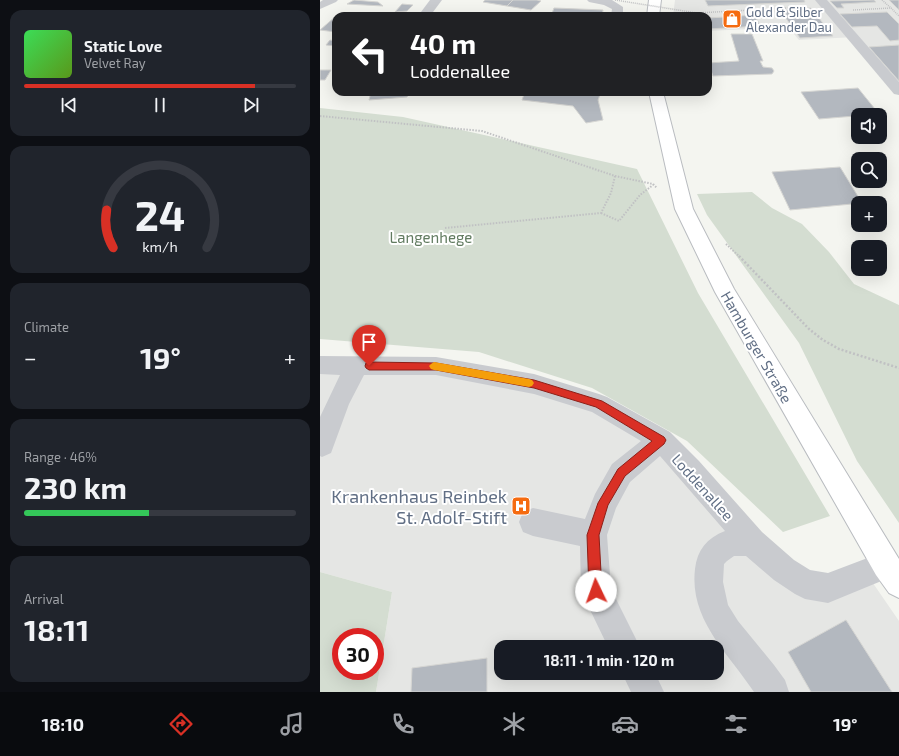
<!DOCTYPE html>
<html lang="en">
<head>
<meta charset="utf-8">
<style>
  body { margin:0; font-family:"Exo 2",sans-serif; background:#20242c; color:#f1f3f6; height:100vh; display:flex; flex-direction:column; font-size:15px; white-space:nowrap }
  * { box-sizing:border-box; margin:0 }
  p { font-size:13px; color:#9ea1a6 }
  .icon { flex:none; width:22px; height:22px; fill:none; stroke:currentColor; stroke-width:2; stroke-linecap:round; stroke-linejoin:round }
  .map { position:relative; flex:1; overflow:hidden }
  .drawer { display:flex; flex-direction:column; gap:10px; padding:10px; background:#0d0f14; width:320px }
  .drawer>* { flex:none }
  .banner { position:absolute; left:12px; top:12px; width:380px; height:84px; border-radius:12px; box-shadow:0 4px 16px #0002; background:#202124; color:#fff; overflow:hidden }
  .buttons { position:absolute; left:531px; top:108px; display:grid; gap:8px }
  .buttons a { display:grid; place-items:center; width:36px; height:36px; border-radius:8px; background:#171b24; box-shadow:0 4px 16px #0002; font-size:20px }
  .speed { position:absolute; left:12px; top:628px; display:flex; gap:8px; font-size:20px; font-weight:700; text-align:center }
  .speed>* { display:grid; place-content:center; width:52px; height:52px; border-radius:50%; background:#171b24; box-shadow:0 4px 16px #0002; line-height:1 }
  .speed .limit { border:6px solid #d22; background:#fff; color:#111 }
  .pin { position:absolute; display:grid; place-items:center; width:34px; height:34px; color:#fff; margin:-41px -17px; border-radius:50% 50% 50% 0; rotate:-45deg; box-shadow:0 0 4px #0007 }
  .pin .icon { rotate:45deg }
  .me { position:absolute; width:44px; margin:-22px; rotate:357deg; stroke-linejoin:round; filter:drop-shadow(0 0 3px #0008) }
  .turn { display:flex; align-items:center; gap:14px; height:84px; padding:0 12px; font-size:18px }
  .turn .icon { width:52px; height:52px; stroke-width:2.5 }
  .turn b { display:block; font-size:28px; line-height:34px }
  .big { font-size:30px; font-weight:700; line-height:1.1 }
  .drawer .card { flex:1; display:flex; flex-direction:column; justify-content:center; gap:6px; min-width:0; padding:0 14px; border-radius:12px; background:#20242c }
  .drawer .dial { align-items:center; gap:0 }
  .dial svg { height:104px; overflow:visible; fill:none; stroke:#363941; stroke-width:7; stroke-linecap:round; text-anchor:middle }
  .dial text { fill:#f1f3f6; stroke:none }
  .song { display:flex; align-items:center; gap:12px }
  .cover { width:48px; height:48px; border-radius:6px; background:linear-gradient(135deg,hsl(130 70% 55%),hsl(90 70% 35%)) }
  .played { height:4px; border-radius:2px; background:linear-gradient(90deg,#d93025 85%,#363941 85%) }
  .keys { display:flex; justify-content:space-around; direction:ltr }
  .heat { display:flex; justify-content:space-between; align-items:center; font-size:22px; direction:ltr }
  .charge { height:6px; border-radius:3px; background:linear-gradient(90deg,#34c759 46%,#363941 0) }
  .trip { position:absolute; left:174px; top:640px; width:230px; height:40px; border-radius:12px; background:#171b24; box-shadow:0 4px 16px #0002; font-weight:700; line-height:40px; text-align:center }
  .tabs { display:flex; height:64px; justify-content:space-around; align-items:center; background:#090b0e; color:#9ea1a6 }
  .tabs .icon { width:28px; height:28px }
  .tabs .on { color:#d93025 }
  .tabs b { font-size:18px; color:#f1f3f6 }
  main { display:flex; flex:1; min-height:0 }
  .map>svg:first-child { display:block }
  .built { fill:#e5e6e4; fill-rule:evenodd }
  .green { fill:#d4ddd1; fill-rule:evenodd }
  .building { fill:#b3b8bf; stroke:#d6d6d3 }
  .lines { fill:none; stroke-linecap:round; stroke-linejoin:round }
  .major-casing { stroke:#b9bcc0; stroke-width:2 }
  .path-far2 { stroke:#c0c1c3; stroke-width:1.5; stroke-dasharray:1 1; stroke-linecap:butt }
  .path-far1 { stroke:#c0c1c3; stroke-width:2; stroke-dasharray:1.5 1.5; stroke-linecap:butt }
  .path { stroke:#c0c1c3; stroke-width:2.5; stroke-dasharray:2 2; stroke-linecap:butt }
  .minor { fill:#c9cbcf; fill-rule:evenodd }
  .major { fill:#fff; fill-rule:evenodd }
  .path-bridge { stroke:#c0c1c3; stroke-width:1.5; stroke-dasharray:1 1; stroke-linecap:butt }
  .route { fill:#d93025; stroke:#8d1f18 }
  .slow { fill:#f59e0b }
  .labels { text-anchor:middle; dominant-baseline:central; stroke-width:4; stroke-linejoin:round; paint-order:stroke }
  .far-poi-label { font-size:13px; fill:#616f85; stroke:#fff; text-anchor:start }
  .park-label { font-size:15px; fill:#617b60; stroke:#fff }
  .street-label { font-size:15px; fill:#616f85; stroke:#fff }
  .near-poi-label { font-size:18px; fill:#616f85; stroke:#fff; text-anchor:end }
</style>
</head>
<body>
<main>
<section class="drawer">
<div class="card">
<div class="song"><i class="cover"></i><div><b>Static Love</b><p>Velvet Ray</p></div></div>
<div class="played"></div>
<div class="keys"><svg class="icon" aria-label="previous" viewBox="0 0 24 24"><path d="M18 5L8 12l10 7zM5 5v14"/></svg><svg class="icon" aria-label="pause" viewBox="0 0 24 24"><path d="M8 5v14M16 5v14"/></svg><svg class="icon" aria-label="next" viewBox="0 0 24 24"><path d="M6 5l10 7-10 7zM19 5v14"/></svg></div>
</div>
<div class="card dial"><svg viewBox="0 0 100 80">
<path d="M14 69A42 42 0 1 1 86 69"/>
<path d="M14 69A42 42 0 0 1 9 40" stroke="#d93025"/>
<text x="50" y="56" font-size="32" font-weight="700">24</text>
<text x="50" y="72" font-size="11">km/h</text>
</svg></div>
<div class="card"><p>Climate</p>
<div class="heat"><a>−</a><b class="big">19°</b><a>+</a></div>
</div>
<div class="card"><p>Range · 46%</p><b class="big">230 km</b><div class="charge"></div></div>
<div class="card"><p>Arrival</p><b class="big">18:11</b></div>
</section>
<div class="map">
<svg width="579" height="692" viewBox="0 0 579 692">
  <rect width="100%" height="100%" fill="#f4f5f0"/>
  <g class="built">
    <path d="M355,0H579V87L535,37L479,40L468,27L388,31V16H353Z"/>
    <path d="M0,365L116,366L288,408L485,584L546,573L579,621V692H56L72,592L0,572ZM181,647H397V673H181Z"/>
  </g>
  <g class="green">
    <path d="M0,108L83,117L317,169L378,293L510,516L463,532L367,441L272,388L159,352L0,339Z"/>
    <path d="M432,192L452,208L482,224L509,252L534,284L579,305V523L537,461L479,343L387,215L377,194Z"/>
    <path d="M0,572L72,592L56,692H0ZM21,637H55V671H21Z"/>
  </g>
  <g class="building">
    <path d="M34,0L58,2L63,6L27,4Z"/>
    <path d="M165,0H193L187,6L163,2Z"/>
    <path d="M193,0H217L221,1L211,10L187,6Z"/>
    <path d="M385,0H484L485,2L388,6Z"/>
    <path d="M554,0L556,2L521,4L524,8H517L510,1Z"/>
    <path d="M569,0H579V10Z"/>
    <path d="M82,4L93,5L87,11L75,12Z"/>
    <path d="M234,8L283,10L282,16H231Z"/>
    <path d="M491,8L513,36L480,38L460,10Z"/>
    <path d="M567,12L579,24V40L570,41L557,26L532,27L520,14Z"/>
    <path d="M434,15L441,26L388,29V18Z"/>
    <path d="M16,16V32L0,30Z"/>
    <path d="M411,34H432L443,61H440L443,67L452,68L454,71L452,74L393,76L388,63L419,61Z"/>
    <path d="M10,40L16,41V46L6,45Z"/>
    <path d="M579,45V81L549,47Z"/>
    <path d="M0,70H11L5,80H0Z"/>
    <path d="M538,88L559,114L499,119L481,92Z"/>
    <path d="M51,92H91L87,97L49,100Z"/>
    <path d="M205,92H281L278,100L283,120L266,123L253,106L202,100Z"/>
    <path d="M520,167L542,203L470,210L452,172Z"/>
    <path d="M526,620L572,692H491L468,652Z"/>
    <path d="M167,658V692H91L92,668Z"/>
  </g>
  <g class="lines">
    <defs>
      <g id="major">
        <path d="M329,0H341L339,16H327Z"/>
        <path d="M329,92H343L373,209L414,289L579,559V598L569,593L556,575L395,292L355,209Z"/>
      </g>
    </defs>
    <use href="#major" class="major-casing"/>
    <g class="path-far2">
      <path d="M562,0L571,8"/>
      <path d="M533,10L571,8L579,16"/>
      <path d="M377,13L485,7"/>
    </g>
    <g class="path-far1">
      <path d="M0,116L162,131L295,176L333,184L337,188"/>
      <path d="M281,213L299,221L320,195L333,185"/>
      <path d="M125,228L281,213L291,193L295,176"/>
      <path d="M406,244L420,257"/>
    </g>
    <path class="path" d="M419,256L489,329L503,340L519,349L579,368"/>
    <g class="minor">
      <path d="M3,0H18L16,2L0,9V2Z"/>
      <path d="M110,0H122L110,16H98Z"/>
      <path d="M267,0H292L303,7V16H291L292,9L284,5L269,2Z"/>
      <path d="M495,0H507L579,82V95L574,94Z"/>
      <path d="M0,356L116,357L214,374L279,394L287,397L350,432L379,461L442,532L474,560L490,570L508,573L566,551L576,555C579,563 579,567 576,575L508,603L485,599L475,594L454,580L426,556H414L407,561L404,564L403,582L408,605L418,621L454,665L465,680L469,692H434C409,654 369,620 375,569C377,550 387,538 405,531L340,456L310,482L296,508L287,535L291,589L320,647H288L261,591L260,546L213,536L203,532L199,522L203,512L213,508L265,519L275,494L292,464L321,441L272,412L214,394L116,375H44L29,404L11,453L2,457L0,456V417L20,375L0,374Z"/>
      <path d="M302,673H335L344,692H311Z"/>
    </g>
    <use href="#major" class="major"/>
    <path class="path-bridge" d="M295,0L377,13"/>
  </g>
  <path class="route" d="M49,362L116,363L214,380L282,401L344,437L346,440L344,444L305,476L288,505L279,535L282,591L280,596L276,597L271,596L269,591L267,535L278,503L298,469L332,441L276,407L214,388L116,370H49L46,368L45,366L46,363Z"/>
  <path class="slow" d="M114,362L209,379L212,380L214,383L212,386L209,387L114,370L111,369L109,366L111,364Z"/>
  <defs>
    <symbol id="shop-square" viewBox="-11 -11 22 22"><rect x="-9" y="-9" width="18" height="18" rx="4" fill="#f56b10" stroke="#fff"/><path d="M-5-2.5h2.3a2.7 3.5 0 0 1 5.4 0H5L5.5 6h-11ZM-1.5-2.5h3a1.5 2.3 0 0 0-3 0Z" fill="#fff"/></symbol>
    <symbol id="hospital-square" viewBox="-11 -11 22 22"><rect x="-9" y="-9" width="18" height="18" rx="4" fill="#f56b10" stroke="#fff"/><path d="M-5-5h3v3.5h4V-5h3V5h-3V1.5h-4V5h-3Z" fill="#fff"/></symbol>
  </defs>
  <g fill-rule="evenodd">
    <use href="#shop-square" x="401" y="8" width="22" height="22"/>
    <use href="#hospital-square" x="190" y="495" width="22" height="22"/>
  </g>
  <g class="labels">
    <g class="far-poi-label">
      <text x="426" y="12">Gold &amp; Silber<tspan x="426" dy="15">Alexander Dau</tspan></text>
    </g>
    <g class="park-label">
      <text x="111" y="237">Langenhege</text>
    </g>
    <g class="street-label">
      <text transform="translate(437 347) rotate(60)">Hamburger Straße</text>
      <text transform="translate(383 487) rotate(48)">Loddenallee</text>
    </g>
    <g class="near-poi-label">
      <text x="187" y="496">Krankenhaus Reinbek<tspan x="187" dy="21">St. Adolf-Stift</tspan></text>
    </g>
  </g>
</svg>
<div class="buttons">
<a><svg class="icon" aria-label="sound" viewBox="0 0 24 24"><path d="M4 9h4l5-4v14l-5-4H4zM17 9q2 3 0 6"/></svg></a>
<a><svg class="icon" aria-label="search" viewBox="0 0 24 24"><circle cx="10" cy="10" r="6"/><path d="M15 15l6 6"/></svg></a>
<a>+</a>
<a>−</a>
</div>
<div class="speed"><div class="limit">30</div></div>
<div class="pin" style="left:49px;top:366px;background:#d93025"><svg class="icon" aria-label="arrive" viewBox="0 0 24 24"><path d="M6 21V4h12l-3 4 3 4H6"/></svg></div>
<svg class="me" style="left:276px;top:591px" viewBox="-20 -20 40 40"><circle r="19" fill="#fff"/><path d="M0-13L10 11 0 6-10 11z" fill="#d93025"/></svg>
<div class="trip">18:11 · 1 min · 120 m</div>
<div class="banner">
<div class="turn"><svg class="icon" aria-label="left" viewBox="0 0 24 24"><path d="M17 20v-9H6M10 6l-5 5 5 5"/></svg><div><b>40 m</b>Loddenallee</div></div>
</div>
</div>
</main>
<nav class="tabs">
<b>18:10</b>
<svg class="icon on" aria-label="directions" viewBox="0 0 24 24"><path d="M12 3l9 9-9 9-9-9zM9 14v-3h6M13 9l2 2-2 2"/></svg>
<svg class="icon" aria-label="music" viewBox="0 0 24 24"><path d="M9 18V5l10-2v13"/><circle cx="6" cy="18" r="3"/><circle cx="16" cy="16" r="3"/></svg>
<svg class="icon" aria-label="phone" viewBox="0 0 24 24"><path d="M5 4h4l2 5-3 2q2 4 5 5l2-3 5 2v4C11 20 4 13 5 4z"/></svg>
<svg class="icon" aria-label="climate" viewBox="0 0 24 24"><path d="M12 3v18M4 7l16 10M4 17L20 7"/></svg>
<svg class="icon" aria-label="car" viewBox="0 0 24 24"><path d="M5 17H2v-5l4-1 3-4h7l3 4 3 1v5h-3M9 17h6M6 11h13"/><circle cx="7" cy="17" r="2"/><circle cx="17" cy="17" r="2"/></svg>
<svg class="icon" aria-label="filters" viewBox="0 0 24 24"><path d="M4 7h16M4 17h16"/><circle cx="9" cy="7" r="2"/><circle cx="15" cy="17" r="2"/></svg>
<b>19°</b>
</nav>
</body>
</html>
